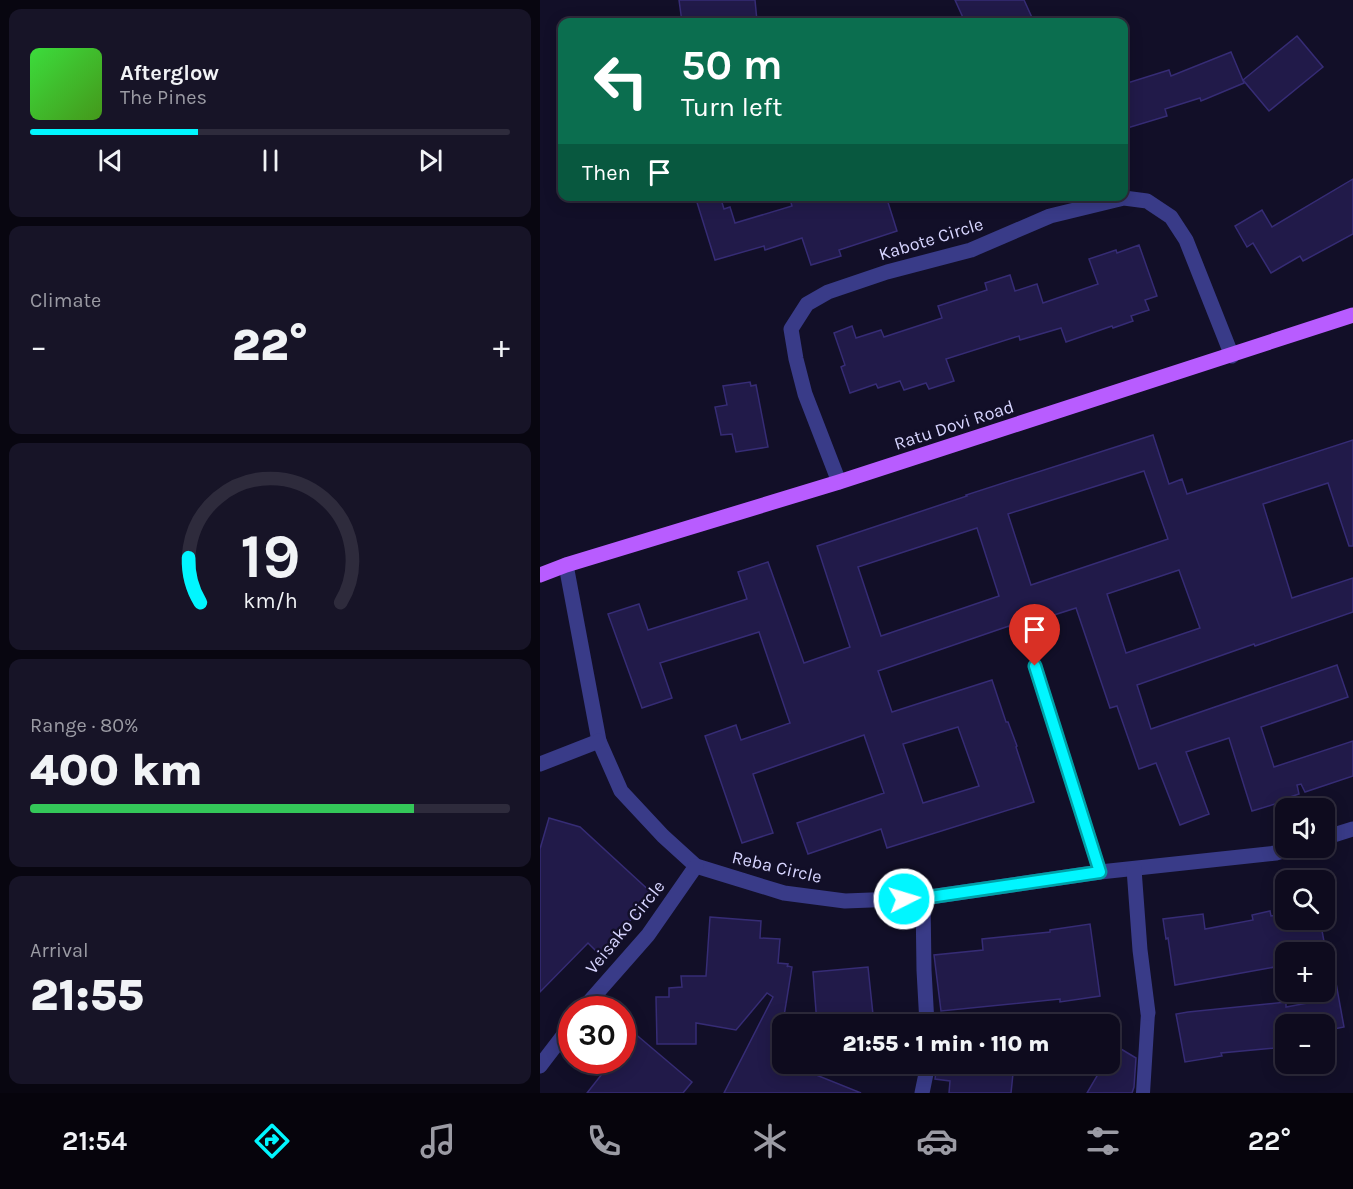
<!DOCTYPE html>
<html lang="en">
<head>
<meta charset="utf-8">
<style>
  body { margin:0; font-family:Karla,sans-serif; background:#171427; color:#f1f3f6; height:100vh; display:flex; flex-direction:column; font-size:22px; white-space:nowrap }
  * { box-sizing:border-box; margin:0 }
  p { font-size:20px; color:#9b9ba4 }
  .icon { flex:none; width:33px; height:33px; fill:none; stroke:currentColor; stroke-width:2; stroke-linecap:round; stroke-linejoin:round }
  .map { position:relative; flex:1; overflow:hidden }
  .sheet { display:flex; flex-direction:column; gap:9px; padding:9px; background:#080610; width:540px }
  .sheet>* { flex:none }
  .banner { position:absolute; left:18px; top:18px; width:570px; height:183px; border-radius:12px; box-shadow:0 3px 15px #0003,0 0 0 2px #2e2b3c; background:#0b6e4f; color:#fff; overflow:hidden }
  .buttons { position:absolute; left:735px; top:798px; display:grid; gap:12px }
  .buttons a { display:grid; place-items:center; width:60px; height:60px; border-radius:12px; background:#0e0b1e; box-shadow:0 3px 15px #0003,0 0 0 2px #2e2b3c; font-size:30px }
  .speed { position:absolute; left:18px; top:996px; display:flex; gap:12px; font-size:30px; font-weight:700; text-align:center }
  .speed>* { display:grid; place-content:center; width:78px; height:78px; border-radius:50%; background:#0e0b1e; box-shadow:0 3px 15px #0003,0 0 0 2px #2e2b3c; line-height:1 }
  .speed .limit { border:9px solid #d22; background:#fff; color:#111 }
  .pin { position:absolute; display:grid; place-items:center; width:51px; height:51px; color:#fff; margin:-62px -26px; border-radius:50% 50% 50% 0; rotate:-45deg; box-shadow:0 0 6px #0007 }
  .pin .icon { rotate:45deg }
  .me { position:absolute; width:66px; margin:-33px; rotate:85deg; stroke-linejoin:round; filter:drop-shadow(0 0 4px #0008) }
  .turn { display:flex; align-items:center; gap:21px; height:126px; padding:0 24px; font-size:27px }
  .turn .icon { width:78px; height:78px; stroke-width:2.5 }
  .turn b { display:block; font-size:42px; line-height:51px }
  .then { display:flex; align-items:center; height:57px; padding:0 24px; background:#0003; gap:12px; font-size:22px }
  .big { font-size:45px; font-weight:800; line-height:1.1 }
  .sheet .tile { flex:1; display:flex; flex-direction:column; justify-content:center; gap:9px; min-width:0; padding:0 21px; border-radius:12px; background:#171427 }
  .sheet .dial { align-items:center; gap:0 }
  .dial svg { height:156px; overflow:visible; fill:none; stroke:#2e2b3c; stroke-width:7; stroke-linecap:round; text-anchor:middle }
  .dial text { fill:#f1f3f6; stroke:none }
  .song { display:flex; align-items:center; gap:18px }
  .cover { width:72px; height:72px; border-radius:9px; background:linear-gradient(135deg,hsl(120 70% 55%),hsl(100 70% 35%)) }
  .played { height:6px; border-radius:3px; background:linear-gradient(90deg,#01f6ff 35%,#2e2b3c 35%) }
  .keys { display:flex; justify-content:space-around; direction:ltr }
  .heat { display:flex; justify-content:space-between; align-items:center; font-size:33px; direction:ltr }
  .charge { height:9px; border-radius:4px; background:linear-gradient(90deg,#34c759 80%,#2e2b3c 0) }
  .trip { position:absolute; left:232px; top:1014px; width:348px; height:60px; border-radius:12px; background:#0e0b1e; box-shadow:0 3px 15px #0003,0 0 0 2px #2e2b3c; font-weight:800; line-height:60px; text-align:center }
  .tab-bar { display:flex; height:96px; justify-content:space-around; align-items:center; background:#06040c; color:#9b9ba4 }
  .tab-bar .icon { width:42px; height:42px }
  .tab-bar .active { color:#01f6ff }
  .tab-bar b { font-size:27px; color:#f1f3f6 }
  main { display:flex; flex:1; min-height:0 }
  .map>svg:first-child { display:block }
  .building { fill:#211a49; stroke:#362c75; stroke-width:1.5; fill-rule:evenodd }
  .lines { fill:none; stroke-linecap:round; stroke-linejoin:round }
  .service { stroke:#393b88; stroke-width:14 }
  .minor { stroke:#393b88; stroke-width:15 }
  .primary { stroke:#b85cff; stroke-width:15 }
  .route-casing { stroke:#01a0a6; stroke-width:15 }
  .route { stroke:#01f6ff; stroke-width:10 }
  .labels { text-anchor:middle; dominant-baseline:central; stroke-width:5; stroke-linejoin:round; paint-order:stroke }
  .street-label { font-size:18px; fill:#d7d5ff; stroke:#120f28 }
</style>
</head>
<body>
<main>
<section class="sheet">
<div class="tile">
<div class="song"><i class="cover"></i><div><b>Afterglow</b><p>The Pines</p></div></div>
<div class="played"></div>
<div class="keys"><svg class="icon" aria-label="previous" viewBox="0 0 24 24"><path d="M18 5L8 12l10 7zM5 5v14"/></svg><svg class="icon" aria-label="pause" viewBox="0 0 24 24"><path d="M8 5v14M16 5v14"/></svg><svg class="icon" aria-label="next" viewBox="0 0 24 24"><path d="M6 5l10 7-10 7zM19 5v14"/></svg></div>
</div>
<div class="tile"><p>Climate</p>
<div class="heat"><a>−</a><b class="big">22°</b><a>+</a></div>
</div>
<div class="tile dial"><svg viewBox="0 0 100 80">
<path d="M14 69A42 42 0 1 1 86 69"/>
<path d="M14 69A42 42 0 0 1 8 46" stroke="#01f6ff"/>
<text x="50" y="56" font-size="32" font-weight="700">19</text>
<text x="50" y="72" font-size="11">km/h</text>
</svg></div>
<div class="tile"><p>Range · 80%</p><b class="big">400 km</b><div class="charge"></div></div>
<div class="tile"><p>Arrival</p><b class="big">21:55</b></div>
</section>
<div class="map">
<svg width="813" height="1093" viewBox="0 0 813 1093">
  <rect width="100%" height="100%" fill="#120f28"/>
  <g class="building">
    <path d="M139,0H215L217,21L196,22H142Z"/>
    <path d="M415,0H484L494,22H425Z"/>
    <path d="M757,36L783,67L729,111L703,80Z"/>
    <path d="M691,52L704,83L661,101L660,98L625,109L627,116L584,129V84L629,70L631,76Z"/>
    <path d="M813,179V234L763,261L760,256L731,273L713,243L707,247L695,226L722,210L732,227Z"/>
    <path d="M155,196H180L184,209L190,207L195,223L252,206L249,196H346L357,231L299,250L301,256L271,265L262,238L225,250L224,246L175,260Z"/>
    <path d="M599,245L617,296L605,300L609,310L591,316L593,321L573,328L572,326L526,342L521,328L480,340L479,336L406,359L414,381L389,389L386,383L364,390L360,381L338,388L336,384L310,393L301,367L305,365L294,333L312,326L316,338L341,330L344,337L402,318L398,306L447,290L445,283L470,275L475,291L497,284L503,303L558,284L549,259L576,250L577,253Z"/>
    <path d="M210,382L211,386L216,385L228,447L196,452L192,434L181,435L175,407L187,405L183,386Z"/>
    <path d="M613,435L629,484L642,479L647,494L813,440V546H809L788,483L723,504L752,598L813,578V612L715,646L714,644L597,685L611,729L797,665L808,697L721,727L734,767L813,741V776L765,792L761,784L757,785L759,794L744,799L745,801L712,811L689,738L646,752L669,814L640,825L616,763L599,769L577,706L570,708L536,608L470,629L469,626L338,671L352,712L452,680L466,722H468L477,746L476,747L494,802L347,848L341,829L268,854L257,823L344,793L324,735L213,774L233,833L202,843L165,736L196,725L201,740L250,723L219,632L120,663L132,698L102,708L68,614L99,604L108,630L207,599L198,572L228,562L264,663L310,647L277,546L427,496L426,495ZM604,471L628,539L491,585L468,514ZM437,528L459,596L341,636L318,567ZM639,570L660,628L586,653L567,594ZM418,727L439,786L383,803L363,744Z"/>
    <path d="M9,818L40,827L114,895L59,954L48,943L0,992V849Z"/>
    <path d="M730,911L731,916L746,914V920H780L786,952H746V965L635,985L628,938L626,939L623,919L663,914L665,929L713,920L712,915Z"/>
    <path d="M170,917L221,921L220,938L240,939L238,963L248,964L247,967L248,966L252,967L237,1059L243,1061V1064H249L321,1093H184L233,997L227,993L196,1030L156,1023V1044H117L116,997H129V988L142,987L141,976H166Z"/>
    <path d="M550,924L560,996L520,1002V999L401,1011L394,955L443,950L442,939L510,932V930Z"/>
    <path d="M328,967L334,1024H277L273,972Z"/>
    <path d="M794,972L804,1027L784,1031V1024H746V1047L681,1053L682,1056L645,1062L636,1014L648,1012L746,1002V1007L784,1000V973Z"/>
    <path d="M93,1032L152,1082L143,1093H47L73,1060H82V1044Z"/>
    <path d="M576,1046L596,1058L594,1087L592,1093H547L564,1064H570V1057Z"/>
    <path d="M397,1064H474L471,1093H409L410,1081L395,1079Z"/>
  </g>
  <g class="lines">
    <g class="service">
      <path d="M495,666L560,872"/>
      <path d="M603,1093L608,1013"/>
    </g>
    <g class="minor">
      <path d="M299,482L265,394L256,359L251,329L267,304L288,292L347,272L431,250L510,216L584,198L607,201L631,217L646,240L692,356"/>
      <path d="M26,565L59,741L81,791L123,836L156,866L244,893L305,901L383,898L560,872L736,853L754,848"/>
      <path d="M0,764L59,741"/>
      <path d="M784,838L813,829"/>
      <path d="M594,869L600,950L608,1013"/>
      <path d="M383,898L384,970L387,1024"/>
      <path d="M42,1010L108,935L156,866"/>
      <path d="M0,1066L32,1024"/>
      <path d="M382,1093L388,1064"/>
    </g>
    <path class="primary" d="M0,575L26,565L299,482L813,315"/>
  </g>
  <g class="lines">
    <defs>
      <path id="route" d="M364,899L383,898L560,872L495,666"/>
    </defs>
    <use href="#route" class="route-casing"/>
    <use href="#route" class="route"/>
  </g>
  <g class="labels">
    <g class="street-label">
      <text transform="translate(391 239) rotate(-17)">Kabote Circle</text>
      <text transform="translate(414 425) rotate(-18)">Ratu Dovi Road</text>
      <text transform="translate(237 867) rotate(13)">Reba Circle</text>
      <text transform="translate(85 927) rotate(-51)">Veisako Circle</text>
    </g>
  </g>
</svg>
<div class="buttons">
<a><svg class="icon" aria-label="sound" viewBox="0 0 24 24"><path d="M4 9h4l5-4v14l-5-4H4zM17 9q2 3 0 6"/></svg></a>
<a><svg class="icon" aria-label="search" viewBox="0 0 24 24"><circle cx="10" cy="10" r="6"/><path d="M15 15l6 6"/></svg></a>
<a>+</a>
<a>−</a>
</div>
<div class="speed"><div class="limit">30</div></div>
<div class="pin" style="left:495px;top:666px;background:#d93025"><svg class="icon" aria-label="arrive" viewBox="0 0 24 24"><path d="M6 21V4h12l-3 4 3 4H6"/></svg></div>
<svg class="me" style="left:364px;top:899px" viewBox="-20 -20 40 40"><circle r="17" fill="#01f6ff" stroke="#fff" stroke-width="3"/><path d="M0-11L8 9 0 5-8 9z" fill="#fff"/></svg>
<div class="trip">21:55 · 1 min · 110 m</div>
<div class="banner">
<div class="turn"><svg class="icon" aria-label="left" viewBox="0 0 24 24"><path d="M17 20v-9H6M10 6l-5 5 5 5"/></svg><div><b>50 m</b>Turn left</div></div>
<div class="then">Then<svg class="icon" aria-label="arrive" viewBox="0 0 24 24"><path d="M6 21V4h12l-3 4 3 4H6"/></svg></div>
</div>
</div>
</main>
<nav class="tab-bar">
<b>21:54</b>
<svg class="icon active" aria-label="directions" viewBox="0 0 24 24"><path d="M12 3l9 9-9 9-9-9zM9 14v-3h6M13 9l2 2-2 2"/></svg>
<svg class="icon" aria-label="music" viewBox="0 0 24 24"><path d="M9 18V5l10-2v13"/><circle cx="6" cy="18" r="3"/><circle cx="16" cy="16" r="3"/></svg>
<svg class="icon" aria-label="phone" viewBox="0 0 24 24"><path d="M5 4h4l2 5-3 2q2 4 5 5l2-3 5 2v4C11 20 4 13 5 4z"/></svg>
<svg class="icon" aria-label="climate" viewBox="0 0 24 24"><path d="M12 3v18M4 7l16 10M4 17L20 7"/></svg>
<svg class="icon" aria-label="car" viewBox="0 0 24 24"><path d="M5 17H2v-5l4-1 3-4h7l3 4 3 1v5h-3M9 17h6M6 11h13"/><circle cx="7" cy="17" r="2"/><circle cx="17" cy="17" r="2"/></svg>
<svg class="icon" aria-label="filters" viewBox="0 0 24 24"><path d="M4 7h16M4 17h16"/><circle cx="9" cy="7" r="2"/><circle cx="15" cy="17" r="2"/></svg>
<b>22°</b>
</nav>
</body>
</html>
